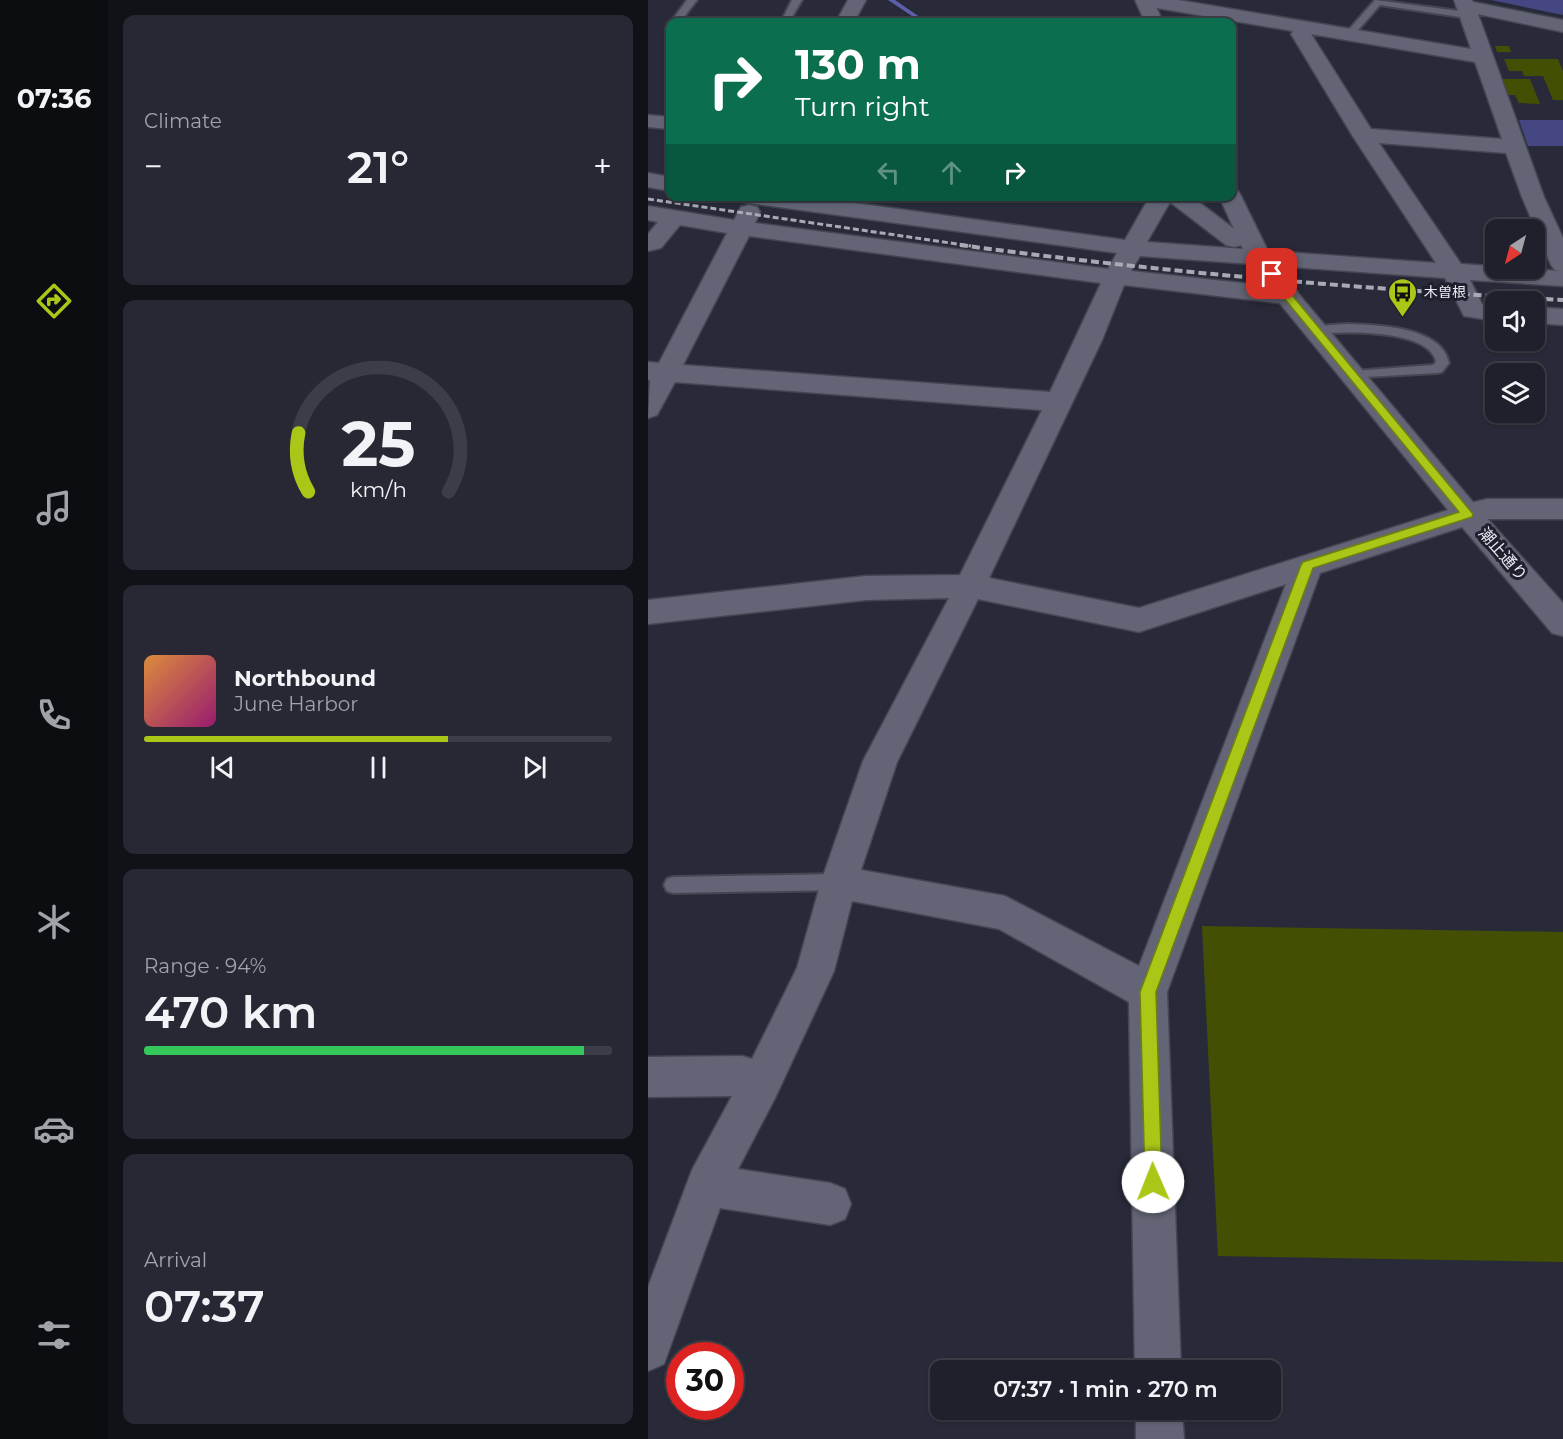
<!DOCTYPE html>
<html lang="en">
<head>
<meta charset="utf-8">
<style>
  body { margin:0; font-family:Montserrat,"Noto Sans JP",sans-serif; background:#272833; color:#f1f3f6; height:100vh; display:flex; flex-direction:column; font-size:22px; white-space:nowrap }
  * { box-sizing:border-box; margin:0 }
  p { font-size:20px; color:#a1a3a9 }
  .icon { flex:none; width:33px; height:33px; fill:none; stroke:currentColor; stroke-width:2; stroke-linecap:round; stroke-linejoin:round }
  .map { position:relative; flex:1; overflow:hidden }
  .side { display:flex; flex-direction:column; gap:15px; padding:15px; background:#111218; width:540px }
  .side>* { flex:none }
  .banner { position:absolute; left:18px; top:18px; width:570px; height:183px; border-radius:12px; box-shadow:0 2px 4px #0004,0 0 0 2px #3c3e47; background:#0b6e4f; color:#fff; overflow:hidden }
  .needle { width:39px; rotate:216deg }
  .buttons { position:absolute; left:837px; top:219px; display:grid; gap:12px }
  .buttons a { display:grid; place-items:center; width:60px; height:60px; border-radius:12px; background:#1f202b; box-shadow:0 2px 4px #0004,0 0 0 2px #3c3e47; font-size:30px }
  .speed { position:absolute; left:18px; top:1342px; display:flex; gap:12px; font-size:30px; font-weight:700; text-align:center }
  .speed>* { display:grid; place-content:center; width:78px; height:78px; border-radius:50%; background:#1f202b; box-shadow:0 2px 4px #0004,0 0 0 2px #3c3e47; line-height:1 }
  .speed .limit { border:9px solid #d22; background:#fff; color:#111 }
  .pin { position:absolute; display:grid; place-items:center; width:51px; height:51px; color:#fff; margin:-26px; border-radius:12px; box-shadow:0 3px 9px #0006 }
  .me { position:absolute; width:66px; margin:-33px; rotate:359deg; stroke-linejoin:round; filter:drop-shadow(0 0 4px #0008) }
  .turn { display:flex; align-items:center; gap:21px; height:126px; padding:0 30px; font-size:27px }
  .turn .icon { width:78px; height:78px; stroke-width:2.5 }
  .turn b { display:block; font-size:42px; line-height:51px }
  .lanes { display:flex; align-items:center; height:57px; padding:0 30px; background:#0003; justify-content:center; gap:30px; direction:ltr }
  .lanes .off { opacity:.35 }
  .big { font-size:45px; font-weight:600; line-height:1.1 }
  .side .widget { flex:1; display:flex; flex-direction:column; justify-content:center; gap:9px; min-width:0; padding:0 21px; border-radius:12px; background:#272833 }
  .side .dial { align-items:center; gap:0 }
  .dial svg { height:156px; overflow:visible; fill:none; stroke:#3c3e47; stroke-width:7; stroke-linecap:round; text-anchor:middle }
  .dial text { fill:#f1f3f6; stroke:none }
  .song { display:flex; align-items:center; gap:18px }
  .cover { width:72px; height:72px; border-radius:9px; background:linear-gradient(135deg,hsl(30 70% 55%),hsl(320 70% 35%)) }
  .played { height:6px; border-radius:3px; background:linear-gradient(90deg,#aac718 65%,#3c3e47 65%) }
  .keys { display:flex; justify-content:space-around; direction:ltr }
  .heat { display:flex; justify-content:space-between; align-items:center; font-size:33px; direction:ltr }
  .charge { height:9px; border-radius:4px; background:linear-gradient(90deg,#34c759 94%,#3c3e47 0) }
  .trip { position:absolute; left:282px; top:1360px; width:351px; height:60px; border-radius:12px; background:#1f202b; box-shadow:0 2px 4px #0004,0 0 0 2px #3c3e47; font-weight:600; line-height:60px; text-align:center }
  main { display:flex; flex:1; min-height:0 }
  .menu { display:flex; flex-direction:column; width:108px; justify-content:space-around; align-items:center; background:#0c0d11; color:#a1a3a9 }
  .menu .icon { width:42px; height:42px }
  .menu .active { color:#aac718 }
  .menu b { font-size:27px; color:#f1f3f6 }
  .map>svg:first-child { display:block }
  .green { fill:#454783 }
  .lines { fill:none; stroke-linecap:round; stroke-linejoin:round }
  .stream { fill:#5d5fab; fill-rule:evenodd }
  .building { fill:#435003 }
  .service-casing { stroke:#454653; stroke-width:4 }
  .minor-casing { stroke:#454653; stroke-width:3 }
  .tertiary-casing { stroke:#454653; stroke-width:3 }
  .service { fill:#636576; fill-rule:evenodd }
  .minor { fill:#636576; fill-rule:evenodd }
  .tertiary { fill:#636576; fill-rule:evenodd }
  .rail-far1 { stroke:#a8aab5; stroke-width:3; stroke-dasharray:6 3; stroke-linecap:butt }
  .rail { stroke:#a8aab5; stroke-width:4; stroke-dasharray:8 4; stroke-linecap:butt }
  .route { fill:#aac718; stroke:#6e8110; stroke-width:1.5 }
  .labels { text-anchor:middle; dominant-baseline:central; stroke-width:6; stroke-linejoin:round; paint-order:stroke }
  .far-poi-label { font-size:14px; fill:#e9ebf5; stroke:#1f202e; text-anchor:start }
  .street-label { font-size:16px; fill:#e9ebf5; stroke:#1f202e }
</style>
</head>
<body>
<main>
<nav class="menu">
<b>07:36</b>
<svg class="icon active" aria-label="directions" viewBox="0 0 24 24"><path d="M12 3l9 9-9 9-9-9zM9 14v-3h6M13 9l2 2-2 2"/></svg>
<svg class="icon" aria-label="music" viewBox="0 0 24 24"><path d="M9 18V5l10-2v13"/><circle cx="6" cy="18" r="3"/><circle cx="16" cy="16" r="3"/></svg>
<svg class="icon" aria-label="phone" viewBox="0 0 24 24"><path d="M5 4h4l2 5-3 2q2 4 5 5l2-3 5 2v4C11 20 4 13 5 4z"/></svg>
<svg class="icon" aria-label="climate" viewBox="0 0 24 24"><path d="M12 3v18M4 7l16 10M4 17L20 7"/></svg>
<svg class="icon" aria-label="car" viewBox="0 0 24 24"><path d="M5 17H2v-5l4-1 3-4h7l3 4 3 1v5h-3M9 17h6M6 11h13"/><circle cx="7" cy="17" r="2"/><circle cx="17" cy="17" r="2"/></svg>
<svg class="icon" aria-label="filters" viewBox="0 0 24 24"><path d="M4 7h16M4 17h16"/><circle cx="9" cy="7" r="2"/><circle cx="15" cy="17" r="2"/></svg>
</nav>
<section class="side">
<div class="widget"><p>Climate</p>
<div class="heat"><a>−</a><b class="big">21°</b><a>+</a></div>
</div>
<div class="widget dial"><svg viewBox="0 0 100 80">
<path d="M14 69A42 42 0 1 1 86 69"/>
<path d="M14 69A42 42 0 0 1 9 39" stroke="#aac718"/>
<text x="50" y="56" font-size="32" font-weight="700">25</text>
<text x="50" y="72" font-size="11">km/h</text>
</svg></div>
<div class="widget">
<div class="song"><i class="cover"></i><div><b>Northbound</b><p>June Harbor</p></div></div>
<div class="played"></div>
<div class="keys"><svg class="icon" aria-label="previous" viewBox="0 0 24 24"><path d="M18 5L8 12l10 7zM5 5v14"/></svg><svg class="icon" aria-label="pause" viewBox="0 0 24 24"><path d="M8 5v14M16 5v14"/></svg><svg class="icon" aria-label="next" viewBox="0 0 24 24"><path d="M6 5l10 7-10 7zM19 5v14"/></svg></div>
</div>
<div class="widget"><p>Range · 94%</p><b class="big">470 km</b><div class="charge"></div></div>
<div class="widget"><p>Arrival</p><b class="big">07:37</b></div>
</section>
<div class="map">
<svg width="915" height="1439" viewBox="0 0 915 1439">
  <rect width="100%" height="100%" fill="#292a39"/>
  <g class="green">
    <path d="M843,0H915V15Z"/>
    <path d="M871,120H915V146H880Z"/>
  </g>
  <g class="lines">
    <path class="stream" d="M240,0H247L279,22H273Z"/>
  </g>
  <g class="building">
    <path d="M847,46H861L863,52H849Z"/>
    <path d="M856,59H910L915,71V100H905L895,76H876L874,71H861Z"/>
    <path d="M854,79H882L892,104L871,103L867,95H860Z"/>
    <path d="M554,926L915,932V1262L570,1256Z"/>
  </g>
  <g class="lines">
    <defs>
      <g id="service">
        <path d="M39,0H49L32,22H23Z"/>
        <path d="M144,0H154L141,22H133Z"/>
        <path d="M727,0L819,12L824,15L819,18L732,5L704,37H698V33Z"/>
        <path d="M698,324C728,325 794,326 801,363L794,372L789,373L700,378L698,375L700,372L705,371L785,365L788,362C782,329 696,331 670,334L664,330L670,326Z"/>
        <path d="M191,874L197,876L200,882L197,888L191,890L25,893L19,891L16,885L19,879L25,877Z"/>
      </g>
      <g id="minor">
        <path d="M200,0H218L206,22H188Z"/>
        <path d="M491,0H530L823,49L806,0H824L825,2L915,20V32L830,14L896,197L915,238V286L822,280L834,304L848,305V321L816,316L797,278L492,256L483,271L640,288L649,291L652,296L649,301L640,304L476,285L454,340L341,578L491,608L819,504L839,499H915V519H839L672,573L519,992L533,1371H487L481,1002L351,929L204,901L186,971L128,1096L90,1169L182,1183L197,1189L203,1204L197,1219L182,1225L72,1208L16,1364L0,1371V1287L44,1170L84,1096L0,1097V1057L94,1056L104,1059L149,968L173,882L215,761L301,598L218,600L0,624V600L218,576L312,575L394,410L27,382L9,415L0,418L2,380H0V362L11,363L79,233L32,225L13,248L0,251V234L10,222L0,220V206L86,220L93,207L101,205L109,207L112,212L107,223L460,269L469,253L102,203L94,201L91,196H155L477,240L502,196H543L594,235L598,240L594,245L586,247L578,245L522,202L499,242L788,263L704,135L643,34L645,31L509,8L491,7L489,3ZM663,34L827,62L854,139L723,129ZM731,143L858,153L874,197L903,265L907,270L912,271L813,264ZM101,236L453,283L402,392L35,365ZM638,584L491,966L357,896L213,870L249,762L330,599L491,632Z"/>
        <path d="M0,115L22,117V129L0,127Z"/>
        <path d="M0,173L22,177V191L0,187Z"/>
        <path d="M886,307L915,309V325L886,323Z"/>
        <path d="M488,1410H534L536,1439H488Z"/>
      </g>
      <g id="tertiary">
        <path d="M487,0H505L515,22H497Z"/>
        <path d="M584,190L590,191L593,196L618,247L644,286L829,507L915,603V636L904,633L809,521L626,296L594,247L571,196H584Z"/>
      </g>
    </defs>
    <use href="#service" class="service-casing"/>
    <use href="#minor" class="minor-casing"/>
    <use href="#tertiary" class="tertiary-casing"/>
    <use href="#service" class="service"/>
    <use href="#minor" class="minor"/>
    <use href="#tertiary" class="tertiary"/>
    <path class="rail-far1" d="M0,199L323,246"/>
    <path class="rail" d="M312,245C512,272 713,289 915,300"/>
  </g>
  <path class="route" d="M620,271H627L639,289L825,514L824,517L665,568L508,992L514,1182L512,1188L505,1190L499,1188L497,1182L492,992L653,565L655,562L811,512L632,293L619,274Z"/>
  <defs>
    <symbol id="bus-pin" viewBox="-11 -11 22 30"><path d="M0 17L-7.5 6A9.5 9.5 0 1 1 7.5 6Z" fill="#aac718" stroke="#1f202e"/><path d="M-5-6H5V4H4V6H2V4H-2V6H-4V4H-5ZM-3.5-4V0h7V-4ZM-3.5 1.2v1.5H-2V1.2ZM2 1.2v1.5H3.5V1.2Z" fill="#111"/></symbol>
  </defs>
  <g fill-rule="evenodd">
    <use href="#bus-pin" x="738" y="276" width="33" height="45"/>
  </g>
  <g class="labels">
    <g class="far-poi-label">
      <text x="776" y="292">木曽根</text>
    </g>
    <g class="street-label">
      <text transform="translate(855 554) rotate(49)">潮止通り</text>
    </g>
  </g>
</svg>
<div class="buttons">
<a><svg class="needle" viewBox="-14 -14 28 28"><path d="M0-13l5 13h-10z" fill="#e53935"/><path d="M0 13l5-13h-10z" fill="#a1a3a9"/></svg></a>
<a><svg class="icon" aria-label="sound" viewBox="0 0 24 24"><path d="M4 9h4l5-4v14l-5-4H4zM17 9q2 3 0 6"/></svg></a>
<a><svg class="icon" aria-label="layers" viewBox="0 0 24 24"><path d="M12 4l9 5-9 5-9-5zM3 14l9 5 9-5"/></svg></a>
</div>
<div class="speed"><div class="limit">30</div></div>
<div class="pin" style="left:624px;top:274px;background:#d93025"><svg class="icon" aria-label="arrive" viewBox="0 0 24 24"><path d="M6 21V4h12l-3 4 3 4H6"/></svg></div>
<svg class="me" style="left:505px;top:1182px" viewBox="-20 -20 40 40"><circle r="19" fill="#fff"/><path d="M0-13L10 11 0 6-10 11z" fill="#aac718"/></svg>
<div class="trip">07:37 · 1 min · 270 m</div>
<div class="banner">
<div class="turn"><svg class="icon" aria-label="right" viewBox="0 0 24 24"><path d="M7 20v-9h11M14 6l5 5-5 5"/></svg><div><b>130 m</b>Turn right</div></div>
<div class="lanes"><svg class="icon off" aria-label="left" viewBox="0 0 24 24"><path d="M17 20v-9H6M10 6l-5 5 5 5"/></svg><svg class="icon off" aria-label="ahead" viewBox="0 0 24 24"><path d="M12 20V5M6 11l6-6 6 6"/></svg><svg class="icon" aria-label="right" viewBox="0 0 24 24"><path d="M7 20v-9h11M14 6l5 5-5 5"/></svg></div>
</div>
</div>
</main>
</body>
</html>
